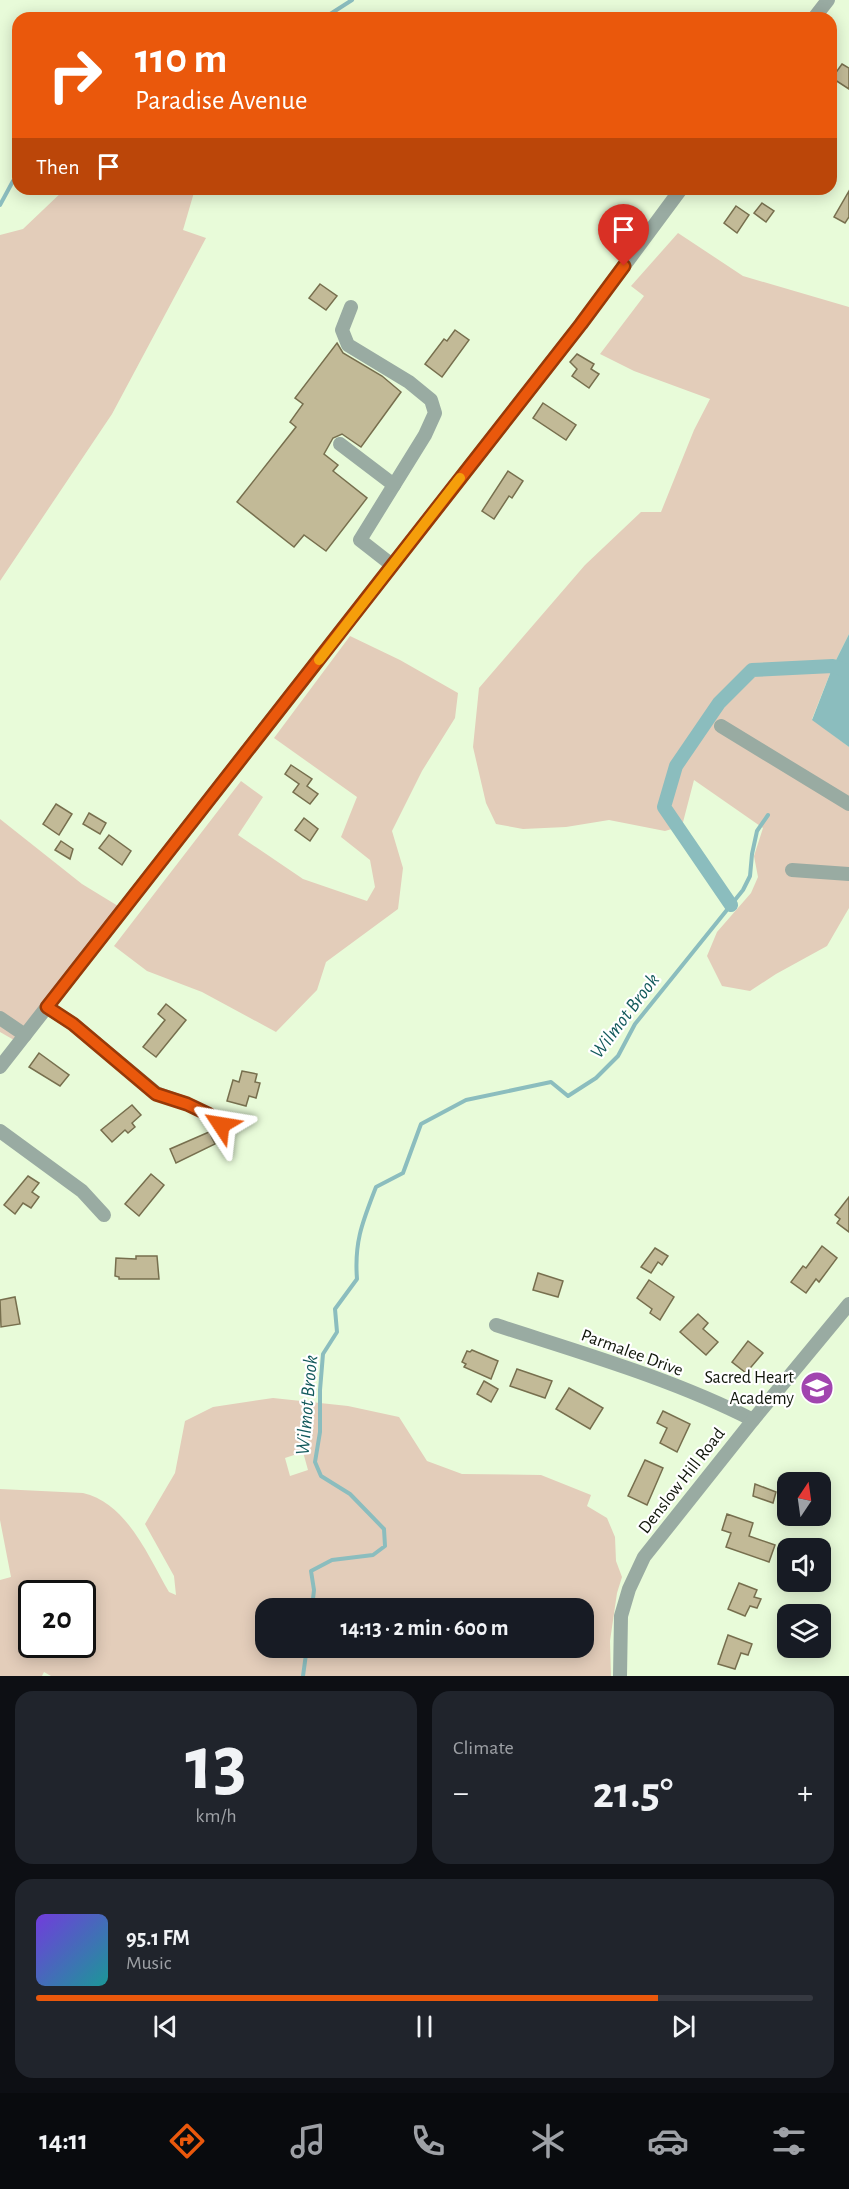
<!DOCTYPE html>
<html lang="en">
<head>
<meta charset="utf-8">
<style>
  body { margin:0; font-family:"Alegreya Sans",sans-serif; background:#20242c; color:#f1f3f6; height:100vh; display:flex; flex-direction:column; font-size:22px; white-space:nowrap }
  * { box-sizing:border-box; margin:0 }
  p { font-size:20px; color:#9ea1a6 }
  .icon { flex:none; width:33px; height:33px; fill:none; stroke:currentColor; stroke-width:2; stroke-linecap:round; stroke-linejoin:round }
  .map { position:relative; height:1676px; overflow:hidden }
  .details { display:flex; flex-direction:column; gap:15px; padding:15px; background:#0d0f14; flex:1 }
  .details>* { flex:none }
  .guide { position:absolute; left:12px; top:12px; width:825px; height:183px; border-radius:18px; box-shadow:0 3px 15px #0003; background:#ea580c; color:#fff; overflow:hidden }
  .needle { width:39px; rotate:13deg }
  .fabs { position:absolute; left:777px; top:1472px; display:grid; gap:12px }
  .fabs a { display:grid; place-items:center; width:54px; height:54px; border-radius:12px; background:#171b24; box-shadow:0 3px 15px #0003; font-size:30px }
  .speed { position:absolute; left:18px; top:1580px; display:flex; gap:12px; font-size:30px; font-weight:700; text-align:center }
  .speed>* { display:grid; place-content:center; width:78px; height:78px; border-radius:50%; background:#171b24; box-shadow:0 3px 15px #0003; line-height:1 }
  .speed .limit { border:3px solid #111; border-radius:9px; background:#fff; color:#111 }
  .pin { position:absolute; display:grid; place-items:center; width:51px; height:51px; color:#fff; margin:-62px -26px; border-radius:50% 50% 50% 0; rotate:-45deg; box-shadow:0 0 6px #0007 }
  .pin .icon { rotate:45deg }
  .me { position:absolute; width:66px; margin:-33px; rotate:303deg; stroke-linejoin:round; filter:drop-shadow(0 0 4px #0008) }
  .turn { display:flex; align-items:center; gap:21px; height:126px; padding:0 24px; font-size:27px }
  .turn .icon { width:78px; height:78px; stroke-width:2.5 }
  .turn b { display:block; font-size:42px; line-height:51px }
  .then { display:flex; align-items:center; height:57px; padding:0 24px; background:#0003; gap:12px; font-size:22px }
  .big { font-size:45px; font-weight:600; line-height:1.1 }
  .details .widget { flex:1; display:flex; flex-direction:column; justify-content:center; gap:9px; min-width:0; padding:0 21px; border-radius:18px; background:#20242c }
  .details .dial { align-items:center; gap:0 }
  .dial b { font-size:78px; line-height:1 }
  .song { display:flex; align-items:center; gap:18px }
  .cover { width:72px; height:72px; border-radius:9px; background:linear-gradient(135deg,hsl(260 70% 55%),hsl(180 70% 35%)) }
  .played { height:6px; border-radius:3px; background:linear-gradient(90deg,#ea580c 80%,#363941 80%) }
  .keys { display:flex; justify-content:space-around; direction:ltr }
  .heat { display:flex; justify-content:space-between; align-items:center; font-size:33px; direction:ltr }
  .details .tiles { flex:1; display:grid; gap:15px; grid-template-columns:1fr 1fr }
  .widget:last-child { grid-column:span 2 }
  .trip { position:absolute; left:255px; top:1598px; width:339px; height:60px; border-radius:18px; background:#171b24; box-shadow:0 3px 15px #0003; font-weight:600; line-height:60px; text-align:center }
  .dock { display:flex; height:96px; justify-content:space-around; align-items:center; background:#090b0e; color:#9ea1a6 }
  .dock .icon { width:42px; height:42px }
  .dock .selected { color:#ea580c }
  .dock b { font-size:27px; color:#f1f3f6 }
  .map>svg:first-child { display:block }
  .green { fill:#e3cdba; fill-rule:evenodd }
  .water { fill:#8bbdbe }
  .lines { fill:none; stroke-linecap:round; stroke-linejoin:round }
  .stream { stroke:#8bbdbe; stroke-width:4 }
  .canal { stroke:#8bbdbe; stroke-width:14 }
  .building { fill:#c2ba97; stroke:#776f4e; stroke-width:1.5 }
  .minor { stroke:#99aba2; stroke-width:14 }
  .route-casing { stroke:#983908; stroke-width:15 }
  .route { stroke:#ea580c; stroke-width:10 }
  .slow { stroke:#f59e0b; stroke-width:10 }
  .labels { text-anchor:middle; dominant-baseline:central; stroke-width:4.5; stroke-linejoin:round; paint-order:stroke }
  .street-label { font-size:18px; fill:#10160a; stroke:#fff }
  .poi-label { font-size:18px; fill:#10160a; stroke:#fff; text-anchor:end }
  .water-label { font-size:20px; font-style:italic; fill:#135a5c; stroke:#fff }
</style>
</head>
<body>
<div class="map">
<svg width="849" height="1676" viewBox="0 0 849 1676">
  <rect width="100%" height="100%" fill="#e8fbd9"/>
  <g class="green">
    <path d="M65,189H195L183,230L206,238L112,414L0,581V235L23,229Z"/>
    <path d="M678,233L743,276L849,307V634L833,666L812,719L849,747V908L827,946L776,974L750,991L722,986L707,956L717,932L751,893L758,877L754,856L763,828L694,780L682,826L665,831L609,820L566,827L523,829L496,824L486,803L473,747L479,688L585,565L641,512H661L694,430L710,399L634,371L600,354L644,296L631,286Z"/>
    <path d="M350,636L400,660L458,693L455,718L422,771L392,831L403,868L398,909L326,962L317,990L276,1032L202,992L147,971L114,946L241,781L263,797L238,835L303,879L367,901L375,887L370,860L341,837L357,797L274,738Z"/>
    <path d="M0,819L82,884L118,906L14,1040L0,1032Z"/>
    <path d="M273,1398L348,1406L399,1417L427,1461L462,1474L541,1475L591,1495L587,1506L607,1518L615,1537L616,1561L622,1577L617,1593L610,1641L611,1676H51L44,1672L42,1676H0V1580L11,1577L0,1520V1489L83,1493C127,1503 148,1556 169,1592L176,1595L174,1576L145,1524L175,1473L185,1421L213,1407ZM303,1452L308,1470L290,1476L285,1458ZM32,1593H82V1644H32ZM266,1608H584V1647H266Z"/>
  </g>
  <path class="water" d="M849,634V747L812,720L833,666Z"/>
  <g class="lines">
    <g class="stream">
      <path d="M324,18L352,0"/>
      <path d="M0,205L13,181L18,177"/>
      <path d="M312,1608L314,1590L311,1571L332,1560L373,1555L385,1546L384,1529L350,1494L321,1476L315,1462L320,1432V1390L323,1354L337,1332L335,1309L357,1279C354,1241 363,1221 376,1187L403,1173L421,1124L466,1100L551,1082L568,1096L596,1078L618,1056L635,1024L743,890L750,876L752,854L757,831L768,815"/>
      <path d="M303,1676L307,1647"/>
    </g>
    <path class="canal" d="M731,905L664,807L676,766L719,703L752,670L833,666L849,672"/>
  </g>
  <g class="building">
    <path d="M842,64L849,68V89L832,78Z"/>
    <path d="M849,191V217L845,223L834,217Z"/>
    <path d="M762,203L774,211L766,222L754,213Z"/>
    <path d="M736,206L749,215L737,233L724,223Z"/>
    <path d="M320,284L337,296L326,310L309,298Z"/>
    <path d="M455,330L469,340L442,377L425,364L444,339L447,341Z"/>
    <path d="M337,343L343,353L382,376L401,392L361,447L342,434L333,438L324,454L338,465L333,471L367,498L326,551L304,535L294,547L237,502L296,427L290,422L303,404L295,398Z"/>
    <path d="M577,354L594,364L591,369L599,374L589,388L572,376L577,369L570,362Z"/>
    <path d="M543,403L576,425L566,440L533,418Z"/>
    <path d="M508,471L523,481L512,498L509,496L494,519L482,511Z"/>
    <path d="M291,765L312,779L307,786L318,794L310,804L293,792L299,784L285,774Z"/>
    <path d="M56,804L72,814L59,835L43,824Z"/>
    <path d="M89,813L106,823L100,834L83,824Z"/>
    <path d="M304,818L318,829L310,841L295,830Z"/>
    <path d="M109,835L131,851L122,865L99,848Z"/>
    <path d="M61,841L73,849L70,859L55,850Z"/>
    <path d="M166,1004L186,1020L156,1057L143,1047L165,1020L158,1014Z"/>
    <path d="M39,1053L69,1075L60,1086L29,1067Z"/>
    <path d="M242,1071L257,1074L255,1082L260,1083L256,1098L249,1096L246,1106L227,1101L233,1080L239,1082Z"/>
    <path d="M132,1105L141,1115L132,1123L135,1127L128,1133L125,1130L112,1142L101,1130Z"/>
    <path d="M209,1132L215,1144L176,1163L170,1149Z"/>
    <path d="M151,1174L164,1185L139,1216L125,1204Z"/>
    <path d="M28,1176L39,1183L32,1192L39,1197L31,1208L23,1203L15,1214L4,1205Z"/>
    <path d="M849,1197V1232L837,1223L840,1219L835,1215Z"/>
    <path d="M822,1246L837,1258L819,1282L816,1279L806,1293L791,1282L803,1266L806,1268Z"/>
    <path d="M655,1248L668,1256L662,1265L658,1262L651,1273L641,1267Z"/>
    <path d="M136,1256H157L159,1279H119V1277L115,1276L116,1258L136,1259Z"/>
    <path d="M538,1273L563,1281L558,1297L533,1290Z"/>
    <path d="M649,1280L674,1297L660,1320L650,1313L652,1309L637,1298Z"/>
    <path d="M15,1297L20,1324L1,1327L0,1300Z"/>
    <path d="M698,1314L708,1323L703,1329L718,1342L706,1355L680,1332Z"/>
    <path d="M748,1341L763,1353L746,1373L732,1362Z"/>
    <path d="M472,1350L498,1361L491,1379L464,1367L466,1364L462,1362L467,1351L470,1352Z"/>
    <path d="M517,1369L552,1381L545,1398L510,1386Z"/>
    <path d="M484,1381L498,1389L491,1402L477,1394Z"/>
    <path d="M569,1388L603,1408L590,1429L556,1409Z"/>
    <path d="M663,1411L690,1424L677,1452L660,1443L667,1428L657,1423Z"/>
    <path d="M645,1460L663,1468L647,1505L628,1496Z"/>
    <path d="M755,1484L776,1492L773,1503L753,1496Z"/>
    <path d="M727,1514L753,1523L749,1536L775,1545L769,1562L726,1547L731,1533L722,1530Z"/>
    <path d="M739,1583L757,1590L754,1597L761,1599L757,1608L750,1606L745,1616L728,1609Z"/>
    <path d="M728,1635L752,1644L748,1655L741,1653L735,1669L718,1664Z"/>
  </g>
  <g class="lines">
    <g class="minor">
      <path d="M814,18L828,0"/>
      <path d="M351,307L342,330L348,345L409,382L431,400L435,413L425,435L360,540L392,565"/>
      <path d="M340,444L394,485"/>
      <path d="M721,726L849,804"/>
      <path d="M792,870L849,874"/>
      <path d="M47,1007L73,1024L156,1093L187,1104L208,1114L221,1125"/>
      <path d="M0,1018L25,1035"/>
      <path d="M0,1067L581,324L681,189"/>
      <path d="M0,1131L82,1191L104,1215"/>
      <path d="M496,1325C582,1353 673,1379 753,1420"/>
      <path d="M620,1676L621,1616L629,1589L644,1557L753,1420L849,1304"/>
    </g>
  </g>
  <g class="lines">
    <defs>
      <path id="route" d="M221,1125L208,1114L187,1104L156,1094L73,1024L47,1007L581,324L624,266"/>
    </defs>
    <use href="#route" class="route-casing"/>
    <use href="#route" class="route"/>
    <path class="slow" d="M319,660L460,478"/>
  </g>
  <defs>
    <symbol id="school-disc" viewBox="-11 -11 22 22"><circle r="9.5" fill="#a145af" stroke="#fff"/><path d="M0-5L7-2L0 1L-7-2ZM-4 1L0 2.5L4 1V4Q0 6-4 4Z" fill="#fff"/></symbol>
  </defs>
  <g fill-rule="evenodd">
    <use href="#school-disc" x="798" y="1369" width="38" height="38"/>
  </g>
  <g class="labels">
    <g class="street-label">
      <text transform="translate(632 1353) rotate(20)">Parmalee Drive</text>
      <text transform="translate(682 1481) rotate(-52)">Denslow Hill Road</text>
    </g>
    <g class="poi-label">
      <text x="794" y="1378">Sacred Heart<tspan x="794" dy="21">Academy</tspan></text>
    </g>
    <g class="water-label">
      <text transform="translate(625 1016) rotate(-53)">Wilmot Brook</text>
      <text transform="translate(307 1405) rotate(-85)">Wilmot Brook</text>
    </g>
  </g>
</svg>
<div class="fabs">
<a><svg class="needle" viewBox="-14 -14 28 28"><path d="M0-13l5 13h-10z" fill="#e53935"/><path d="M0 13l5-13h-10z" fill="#9ea1a6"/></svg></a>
<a><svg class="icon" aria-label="sound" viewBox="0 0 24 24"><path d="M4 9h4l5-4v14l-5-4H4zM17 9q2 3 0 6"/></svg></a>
<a><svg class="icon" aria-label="layers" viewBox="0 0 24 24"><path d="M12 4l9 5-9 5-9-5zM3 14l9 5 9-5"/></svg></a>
</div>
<div class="speed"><div class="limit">20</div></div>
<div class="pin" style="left:624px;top:266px;background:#d93025"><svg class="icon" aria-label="arrive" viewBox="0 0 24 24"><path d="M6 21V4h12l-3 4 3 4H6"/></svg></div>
<svg class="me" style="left:221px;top:1125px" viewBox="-20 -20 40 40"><path d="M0-17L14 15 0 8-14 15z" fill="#ea580c" stroke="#fff" stroke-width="4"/></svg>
<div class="trip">14:13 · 2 min · 600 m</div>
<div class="guide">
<div class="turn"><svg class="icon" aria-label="right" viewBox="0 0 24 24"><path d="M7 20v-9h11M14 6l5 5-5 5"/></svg><div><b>110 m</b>Paradise Avenue</div></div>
<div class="then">Then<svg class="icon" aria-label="arrive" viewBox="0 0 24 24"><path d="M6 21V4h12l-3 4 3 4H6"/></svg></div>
</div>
</div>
<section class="details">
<div class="tiles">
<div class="widget dial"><b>13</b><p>km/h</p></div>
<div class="widget"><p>Climate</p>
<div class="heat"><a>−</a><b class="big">21.5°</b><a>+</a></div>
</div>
<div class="widget">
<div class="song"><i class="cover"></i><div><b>95.1 FM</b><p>Music</p></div></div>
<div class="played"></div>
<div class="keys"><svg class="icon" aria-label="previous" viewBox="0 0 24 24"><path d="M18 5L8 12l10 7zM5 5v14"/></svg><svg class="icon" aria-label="pause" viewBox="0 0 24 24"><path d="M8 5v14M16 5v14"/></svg><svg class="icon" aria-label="next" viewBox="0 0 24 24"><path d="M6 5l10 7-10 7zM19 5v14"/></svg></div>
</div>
</div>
</section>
<nav class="dock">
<b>14:11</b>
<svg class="icon selected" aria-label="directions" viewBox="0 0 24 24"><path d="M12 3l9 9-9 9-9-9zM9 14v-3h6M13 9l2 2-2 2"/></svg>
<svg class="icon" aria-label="music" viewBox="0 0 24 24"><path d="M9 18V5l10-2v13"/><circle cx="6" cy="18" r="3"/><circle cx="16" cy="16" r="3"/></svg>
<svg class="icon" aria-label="phone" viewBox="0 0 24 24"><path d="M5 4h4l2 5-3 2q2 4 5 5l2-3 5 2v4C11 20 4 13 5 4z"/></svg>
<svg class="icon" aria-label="climate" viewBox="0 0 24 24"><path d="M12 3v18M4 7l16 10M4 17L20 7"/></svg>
<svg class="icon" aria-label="car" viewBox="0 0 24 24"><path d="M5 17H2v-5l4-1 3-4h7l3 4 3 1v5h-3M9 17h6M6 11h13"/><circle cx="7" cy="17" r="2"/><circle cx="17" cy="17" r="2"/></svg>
<svg class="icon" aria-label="filters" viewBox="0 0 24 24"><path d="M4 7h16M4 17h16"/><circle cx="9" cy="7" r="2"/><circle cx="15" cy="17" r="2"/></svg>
</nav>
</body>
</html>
